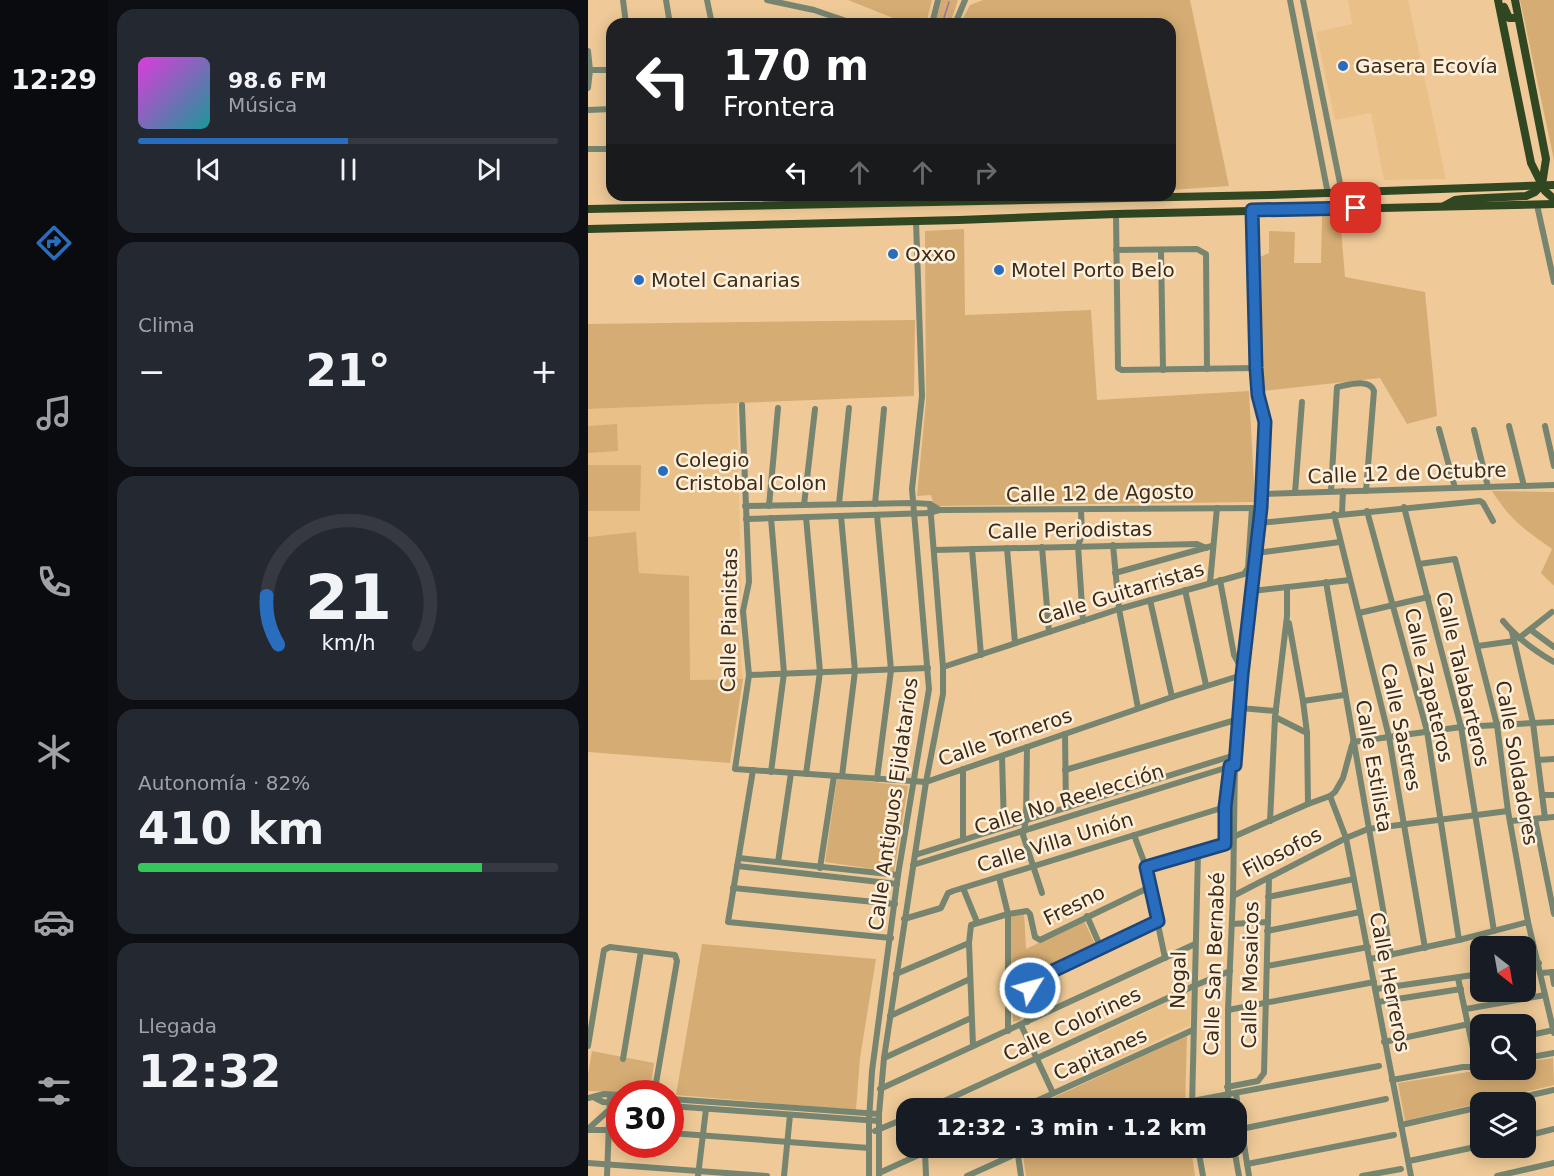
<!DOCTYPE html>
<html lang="es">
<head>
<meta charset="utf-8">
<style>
  body { margin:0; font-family:"DejaVu Sans",sans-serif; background:#242831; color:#f1f3f6; height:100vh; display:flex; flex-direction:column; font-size:22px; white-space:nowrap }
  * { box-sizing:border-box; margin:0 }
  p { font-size:20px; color:#9ea1a6 }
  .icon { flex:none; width:33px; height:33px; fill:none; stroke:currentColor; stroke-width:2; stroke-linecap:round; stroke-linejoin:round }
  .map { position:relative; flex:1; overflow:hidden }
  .sheet { display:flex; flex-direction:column; gap:9px; padding:9px; background:#0d0f14; width:480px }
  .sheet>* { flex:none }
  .guide { position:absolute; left:18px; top:18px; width:570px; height:183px; border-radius:18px; box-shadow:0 3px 15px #0003; background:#202124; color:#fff; overflow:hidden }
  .needle { width:39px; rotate:149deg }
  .buttons { position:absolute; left:882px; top:936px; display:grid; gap:12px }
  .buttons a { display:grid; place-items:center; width:66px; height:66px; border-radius:12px; background:#171b24; box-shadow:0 3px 15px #0003; font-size:30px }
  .speed { position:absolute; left:18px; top:1080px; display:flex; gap:12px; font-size:30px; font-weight:700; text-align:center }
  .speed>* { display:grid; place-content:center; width:78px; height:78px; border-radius:50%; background:#171b24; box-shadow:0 3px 15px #0003; line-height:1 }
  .speed .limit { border:9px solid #d22; background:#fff; color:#111 }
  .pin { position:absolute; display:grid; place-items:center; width:51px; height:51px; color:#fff; margin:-26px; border-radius:12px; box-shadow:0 3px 9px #0006 }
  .me { position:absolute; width:66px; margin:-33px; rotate:53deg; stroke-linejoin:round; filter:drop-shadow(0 0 4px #0008) }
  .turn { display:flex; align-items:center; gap:21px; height:126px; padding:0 18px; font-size:27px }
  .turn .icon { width:78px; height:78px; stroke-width:2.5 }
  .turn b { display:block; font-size:42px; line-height:51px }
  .lanes { display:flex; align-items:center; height:57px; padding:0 18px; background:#0003; justify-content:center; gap:30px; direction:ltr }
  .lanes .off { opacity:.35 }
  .big { font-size:45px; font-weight:800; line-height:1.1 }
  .sheet .card { flex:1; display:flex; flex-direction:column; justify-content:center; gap:9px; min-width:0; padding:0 21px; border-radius:18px; background:#242831 }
  .sheet .dial { align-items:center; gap:0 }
  .dial svg { height:156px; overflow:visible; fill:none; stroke:#363941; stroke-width:7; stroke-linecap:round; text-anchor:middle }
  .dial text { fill:#f1f3f6; stroke:none }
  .song { display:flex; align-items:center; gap:18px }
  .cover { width:72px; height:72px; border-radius:9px; background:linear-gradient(135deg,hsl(300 70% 55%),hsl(180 70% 35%)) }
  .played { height:6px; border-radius:3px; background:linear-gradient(90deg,#296dbe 50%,#363941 50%) }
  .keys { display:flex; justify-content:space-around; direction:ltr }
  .heat { display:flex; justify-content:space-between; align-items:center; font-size:33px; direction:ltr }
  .charge { height:9px; border-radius:4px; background:linear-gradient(90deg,#34c759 82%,#363941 0) }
  .trip { position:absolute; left:308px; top:1098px; width:351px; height:60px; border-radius:18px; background:#171b24; box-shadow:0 3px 15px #0003; font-weight:800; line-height:60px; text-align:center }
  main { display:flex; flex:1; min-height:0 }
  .dock { display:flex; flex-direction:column; width:108px; justify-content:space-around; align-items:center; background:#090b0e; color:#9ea1a6 }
  .dock .icon { width:42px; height:42px }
  .dock .active { color:#296dbe }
  .dock b { font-size:27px; color:#f1f3f6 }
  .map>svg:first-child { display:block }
  .built { fill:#e9c087 }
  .green { fill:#d5ac73 }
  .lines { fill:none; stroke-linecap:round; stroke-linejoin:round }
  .stream { stroke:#9d73a4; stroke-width:1.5 }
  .minor { stroke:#778570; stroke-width:6 }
  .major { stroke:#304722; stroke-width:8 }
  .route-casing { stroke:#1b477c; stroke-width:15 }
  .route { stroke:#296dbe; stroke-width:10 }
  .poi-dot { fill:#296dbe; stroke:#ffefdb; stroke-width:2 }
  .labels { text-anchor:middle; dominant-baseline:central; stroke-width:5; stroke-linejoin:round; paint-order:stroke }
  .poi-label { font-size:20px; fill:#3a2c18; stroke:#ffefdb; text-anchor:start }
  .street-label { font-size:20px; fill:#3a2c18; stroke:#ffefdb }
</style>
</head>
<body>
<main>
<nav class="dock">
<b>12:29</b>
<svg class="icon active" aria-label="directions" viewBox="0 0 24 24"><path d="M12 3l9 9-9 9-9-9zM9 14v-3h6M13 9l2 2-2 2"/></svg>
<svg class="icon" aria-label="music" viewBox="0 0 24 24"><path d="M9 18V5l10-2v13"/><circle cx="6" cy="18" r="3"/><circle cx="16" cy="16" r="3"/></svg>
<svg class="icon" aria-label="phone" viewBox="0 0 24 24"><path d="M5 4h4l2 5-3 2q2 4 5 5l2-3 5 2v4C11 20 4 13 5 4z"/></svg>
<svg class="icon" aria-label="climate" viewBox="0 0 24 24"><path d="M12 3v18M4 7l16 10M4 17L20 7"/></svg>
<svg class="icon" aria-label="car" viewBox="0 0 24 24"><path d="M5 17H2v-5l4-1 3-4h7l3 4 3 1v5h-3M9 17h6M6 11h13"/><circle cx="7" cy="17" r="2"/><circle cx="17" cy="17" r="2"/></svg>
<svg class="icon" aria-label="filters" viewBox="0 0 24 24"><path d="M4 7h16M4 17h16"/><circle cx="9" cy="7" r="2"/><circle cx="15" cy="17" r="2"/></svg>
</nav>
<section class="sheet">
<div class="card">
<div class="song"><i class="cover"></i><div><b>98.6 FM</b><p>Música</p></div></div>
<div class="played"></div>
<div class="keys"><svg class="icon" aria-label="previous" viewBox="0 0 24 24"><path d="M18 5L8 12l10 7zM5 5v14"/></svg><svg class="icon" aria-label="pause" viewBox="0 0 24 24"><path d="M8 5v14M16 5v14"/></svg><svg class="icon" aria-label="next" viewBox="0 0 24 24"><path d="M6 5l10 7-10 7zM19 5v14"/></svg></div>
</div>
<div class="card"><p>Clima</p>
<div class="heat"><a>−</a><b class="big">21°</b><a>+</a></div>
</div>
<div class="card dial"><svg viewBox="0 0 100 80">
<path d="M14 69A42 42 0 1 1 86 69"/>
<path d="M14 69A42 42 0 0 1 8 44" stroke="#296dbe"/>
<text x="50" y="56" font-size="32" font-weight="700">21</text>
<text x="50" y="72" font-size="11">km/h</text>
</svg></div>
<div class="card"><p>Autonomía · 82%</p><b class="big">410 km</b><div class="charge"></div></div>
<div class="card"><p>Llegada</p><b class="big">12:32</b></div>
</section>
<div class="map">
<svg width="966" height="1176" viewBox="0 0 966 1176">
  <rect width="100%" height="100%" fill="#efca98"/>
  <g class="built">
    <path d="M760,0H820L858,179L796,180L783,113L747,120L728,32L764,24Z"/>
    <path d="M149,403L153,590L148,606L155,679L102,680L51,573L48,533L0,537V409Z"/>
    <path d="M603,991L602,1025L522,1062L509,1036Z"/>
  </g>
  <g class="green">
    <path d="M260,0H344L338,24H320Z"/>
    <path d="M353,0H370L362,24H347Z"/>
    <path d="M395,0H602L641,186L582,190V24H372L382,5Z"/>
    <path d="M932,0H966V160Z"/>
    <path d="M734,216H752L757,277L837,292L849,416L819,424L792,378L675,391L672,257L681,253V231L707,232L706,263H733Z"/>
    <path d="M376,229L377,315L503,310L509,400L661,391L667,502L346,506L343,495L329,496L338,402L337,231Z"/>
    <path d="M327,320L326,396L0,409V324Z"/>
    <path d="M29,424L30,451L0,453V426Z"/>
    <path d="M0,465H53L52,511H0Z"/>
    <path d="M904,491L966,492V586L953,573L964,549C936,529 923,521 904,491Z"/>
    <path d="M48,532L51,573L101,576L102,680L155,679L142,763L0,752V537Z"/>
    <path d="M249,778L320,786L306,872L237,862Z"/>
    <path d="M436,912L438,949L496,921L508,946C493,954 443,971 438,987C435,998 437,1009 432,1020L425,1022L422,917Z"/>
    <path d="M114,944L288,959L272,1058L268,1110L88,1095Z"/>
    <path d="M599,1036L597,1108H443Z"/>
    <path d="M4,1051L66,1063L62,1093L0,1091V1074Z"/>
    <path d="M965,1058L966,1085L817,1121L810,1083L893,1070H938V1062Z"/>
    <path d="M434,1148H603L607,1176H438Z"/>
  </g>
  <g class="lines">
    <path class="stream" d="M354,24L361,2"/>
    <g class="minor">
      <path d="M35,0L38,24"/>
      <path d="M78,0L82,24"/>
      <path d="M119,0L124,24"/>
      <path d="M179,0L226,10L267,24"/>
      <path d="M702,0L740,194"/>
      <path d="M715,0L754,193"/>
      <path d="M344,24L350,0"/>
      <path d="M367,24L377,0"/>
      <path d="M0,51L2,70L0,88"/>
      <path d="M2,70H24"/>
      <path d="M0,110L24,109"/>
      <path d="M0,149H24"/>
      <path d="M949,205L966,282"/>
      <path d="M528,214L530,368L534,370L668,368"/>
      <path d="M528,250L609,249L618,254L619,369"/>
      <path d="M573,250L575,370"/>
      <path d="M154,405L161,582L155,611L161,675L147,769L338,782L584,697L654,675"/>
      <path d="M921,426L936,486"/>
      <path d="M957,426L966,466"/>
      <path d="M851,429L867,488"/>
      <path d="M886,430L900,487"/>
      <path d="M743,491L749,387C760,385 781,378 786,391L778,491"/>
      <path d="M707,493L714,402"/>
      <path d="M674,494L966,485"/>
      <path d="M251,504L261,408"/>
      <path d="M287,504L296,409"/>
      <path d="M216,505L227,409"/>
      <path d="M157,506L325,503L342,504L352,510"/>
      <path d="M181,506L190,408"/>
      <path d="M816,507L873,727L906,931"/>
      <path d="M493,510L494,535L490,546L495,621"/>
      <path d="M779,511L839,731L871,940"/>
      <path d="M754,513L755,491"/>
      <path d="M746,514L801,737L837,948"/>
      <path d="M253,516L267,671L254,776"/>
      <path d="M158,519L342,513L352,510L673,508"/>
      <path d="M672,523L892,501L895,503L905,521"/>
      <path d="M525,545L531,609L550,708"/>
      <path d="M454,547L461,632"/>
      <path d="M419,548L427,643"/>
      <path d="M384,549L393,655"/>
      <path d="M346,550L609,544L618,548"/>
      <path d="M668,553L752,542"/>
      <path d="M831,564L867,559L909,725L920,811L940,922L966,1033"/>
      <path d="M527,573L624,546"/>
      <path d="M632,580L646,655L655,671"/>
      <path d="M738,582L803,955"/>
      <path d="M622,583L629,508"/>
      <path d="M597,590L618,685"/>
      <path d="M664,591L762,580"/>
      <path d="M562,600L584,697"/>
      <path d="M771,613L840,597"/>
      <path d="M915,621C929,638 947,651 966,662"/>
      <path d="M701,623L715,701L719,733L720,804"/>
      <path d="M943,630L966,647"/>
      <path d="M924,632L945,723L957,818"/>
      <path d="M931,638L964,612"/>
      <path d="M890,646L926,641"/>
      <path d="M355,667L531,609L656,574L660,568L664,508"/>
      <path d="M161,675L340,668"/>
      <path d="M715,701L756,695"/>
      <path d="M652,708L688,711"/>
      <path d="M687,717L719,733"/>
      <path d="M477,734L478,808"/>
      <path d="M765,742L873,727L966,722"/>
      <path d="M439,747L438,820L435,835L454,893"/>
      <path d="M414,756L416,827"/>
      <path d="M950,760L966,759"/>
      <path d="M375,769V840"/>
      <path d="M165,770L140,922L303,938"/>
      <path d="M477,770L651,719"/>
      <path d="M183,772L196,673L183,518"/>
      <path d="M218,774L232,672L218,517"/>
      <path d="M289,779L303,670L289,515"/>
      <path d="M954,795H966"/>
      <path d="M742,796L758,838L823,1176"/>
      <path d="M947,819L966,914"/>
      <path d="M682,821L687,717L699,616V587"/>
      <path d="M923,821L966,817"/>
      <path d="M546,835L558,867L577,958"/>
      <path d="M645,837L720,804L742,796L747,792L755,778L764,745"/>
      <path d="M637,844V807L642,764"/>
      <path d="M327,855L647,755"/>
      <path d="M151,858L310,875"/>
      <path d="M190,862L203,773"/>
      <path d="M325,865L647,765"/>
      <path d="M149,866L309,884"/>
      <path d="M558,867L637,844L645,845"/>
      <path d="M232,868L246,776"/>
      <path d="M411,877L420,914V1031"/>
      <path d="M145,888L307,904"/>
      <path d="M375,888L389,922"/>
      <path d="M645,896L758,838L780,829L920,811"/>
      <path d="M680,897L766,879"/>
      <path d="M499,916L513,948"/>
      <path d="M316,919L353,908L360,893L365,891L637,807"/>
      <path d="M644,924L680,922"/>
      <path d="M679,931L772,912"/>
      <path d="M782,959L871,940L940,922"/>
      <path d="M938,965L951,963"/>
      <path d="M679,966L780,947"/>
      <path d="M964,972L966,984"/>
      <path d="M953,973L966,972"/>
      <path d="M308,974L381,943"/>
      <path d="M870,978L889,1067"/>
      <path d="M788,989L892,974"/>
      <path d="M790,1002L873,989"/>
      <path d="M878,1009L957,995"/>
      <path d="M640,1010L786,982"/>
      <path d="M302,1016L382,979"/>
      <path d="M439,1022L442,988L446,980L569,921"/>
      <path d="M433,1025L465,1093"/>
      <path d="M938,1036L966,1030"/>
      <path d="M796,1042L881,1024"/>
      <path d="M0,1046L16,950L22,947L87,955L89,961L67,1089"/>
      <path d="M385,1046L381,943L383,925L420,914L439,911L442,914L447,937L452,940L562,887"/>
      <path d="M296,1058L383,1018"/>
      <path d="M938,1058L966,1053"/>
      <path d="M35,1059L53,951"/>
      <path d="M804,1080L875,1067H892"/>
      <path d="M639,1087L670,1081L676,1073L681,878"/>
      <path d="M292,1089L607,944"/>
      <path d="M648,1094L661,1176"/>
      <path d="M0,1098L16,1094L32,1095"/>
      <path d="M7,1098L15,1102L32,1103"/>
      <path d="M82,1099L291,1114"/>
      <path d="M604,1101L791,1066"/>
      <path d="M912,1102L966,1090"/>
      <path d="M82,1106L291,1121"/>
      <path d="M341,1108L608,985L642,971"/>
      <path d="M433,1108L605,1030"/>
      <path d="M604,1108L610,852"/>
      <path d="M640,1108V1010L645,896L647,765L655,671L673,508L677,421L670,395L668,368L664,211"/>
      <path d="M813,1125L892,1107"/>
      <path d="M0,1129L22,1109"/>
      <path d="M653,1129L798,1099"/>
      <path d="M0,1130H32"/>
      <path d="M287,1131L318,1118"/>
      <path d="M82,1133L281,1148"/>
      <path d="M938,1136L966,1129"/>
      <path d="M429,1148L433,1176"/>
      <path d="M610,1148L615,1176"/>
      <path d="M646,1148L651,1176"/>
      <path d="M337,1151L338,1176"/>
      <path d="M821,1161L892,1146"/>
      <path d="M0,1163L179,1176"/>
      <path d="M659,1164L806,1135"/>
      <path d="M291,1173L346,1148"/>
      <path d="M19,1176L22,1095"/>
      <path d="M110,1176L118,1109"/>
      <path d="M196,1176L202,1115"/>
      <path d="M281,1176V1120L284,1071L310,875L341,689L324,489L334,396L328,221"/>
      <path d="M291,1176V1114L296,1058L338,782L355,694V667L342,504"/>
      <path d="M379,1176L430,1153"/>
      <path d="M774,1176L813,1169"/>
      <path d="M909,1176L966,1163"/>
    </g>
    <g class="major">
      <path d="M910,0L943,163L957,191L966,199"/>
      <path d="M927,0L958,159L954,185"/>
      <path d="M916,7L921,18H930"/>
      <path d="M856,206L867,200L876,199L938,196L947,192L954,185"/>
      <path d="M0,209L682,195L966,185"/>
      <path d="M0,229L371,220L528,214L966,204"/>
    </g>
  </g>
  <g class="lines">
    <defs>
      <path id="route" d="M442,988L444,984L450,978L570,921L558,867L637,844V807L642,766L647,765L654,675L673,508L677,422L670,395L668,368L664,210L768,208"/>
    </defs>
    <use href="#route" class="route-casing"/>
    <use href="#route" class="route"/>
  </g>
  <g class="poi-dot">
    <circle cx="755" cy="66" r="6"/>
    <circle cx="305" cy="254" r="6"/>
    <circle cx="411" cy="270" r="6"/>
    <circle cx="51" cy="280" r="6"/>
    <circle cx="75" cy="471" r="6"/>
  </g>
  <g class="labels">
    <g class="poi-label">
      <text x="767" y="66">Gasera Ecovía</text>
      <text x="317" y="254">Oxxo</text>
      <text x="423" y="270">Motel Porto Belo</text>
      <text x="63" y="280">Motel Canarias</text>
      <text x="87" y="460">Colegio<tspan x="87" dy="23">Cristobal Colon</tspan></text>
    </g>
    <g class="street-label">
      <text transform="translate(819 473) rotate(-2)">Calle 12 de Octubre</text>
      <text transform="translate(512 493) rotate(-1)">Calle 12 de Agosto</text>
      <text transform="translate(482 530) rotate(-1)">Calle Periodistas</text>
      <text transform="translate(533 593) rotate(-17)">Calle Guitarristas</text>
      <text transform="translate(141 620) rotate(-89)">Calle Pianistas</text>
      <text transform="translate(875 679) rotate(77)">Calle Talabarteros</text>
      <text transform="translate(841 685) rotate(77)">Calle Zapateros</text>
      <text transform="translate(813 727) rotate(78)">Calle Sastres</text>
      <text transform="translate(417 737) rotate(-19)">Calle Torneros</text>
      <text transform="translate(929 763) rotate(80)">Calle Soldadores</text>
      <text transform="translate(786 766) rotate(80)">Calle Estilista</text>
      <text transform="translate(481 799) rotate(-17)">Calle No Reelección</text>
      <text transform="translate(305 804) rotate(-82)">Calle Antiguos Ejidatarios</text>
      <text transform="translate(467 842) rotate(-17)">Calle Villa Unión</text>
      <text transform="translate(694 852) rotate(-27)">Filosofos</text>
      <text transform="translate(486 905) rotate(-26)">Fresno</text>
      <text transform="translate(626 964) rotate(-88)">Calle San Bernabé</text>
      <text transform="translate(662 975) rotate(-89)">Calle Mosaicos</text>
      <text transform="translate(590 980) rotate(-89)">Nogal</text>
      <text transform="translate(802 982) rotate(79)">Calle Herreros</text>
      <text transform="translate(484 1024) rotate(-25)">Calle Colorines</text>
      <text transform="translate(512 1054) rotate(-24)">Capitanes</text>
    </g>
  </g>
</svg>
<div class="buttons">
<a><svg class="needle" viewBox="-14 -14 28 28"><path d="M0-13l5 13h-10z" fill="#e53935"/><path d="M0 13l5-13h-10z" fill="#9ea1a6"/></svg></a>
<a><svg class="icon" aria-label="search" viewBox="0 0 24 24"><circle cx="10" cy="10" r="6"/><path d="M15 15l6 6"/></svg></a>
<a><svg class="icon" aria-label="layers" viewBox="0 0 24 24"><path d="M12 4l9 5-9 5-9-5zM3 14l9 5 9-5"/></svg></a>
</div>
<div class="speed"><div class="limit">30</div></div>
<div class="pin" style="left:768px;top:208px;background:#d93025"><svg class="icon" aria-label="arrive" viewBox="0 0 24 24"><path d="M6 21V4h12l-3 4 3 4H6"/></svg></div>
<svg class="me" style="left:442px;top:988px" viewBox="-20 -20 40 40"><circle r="17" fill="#296dbe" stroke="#fff" stroke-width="3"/><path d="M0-11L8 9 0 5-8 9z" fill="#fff"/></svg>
<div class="trip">12:32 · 3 min · 1.2 km</div>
<div class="guide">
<div class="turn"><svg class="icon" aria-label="left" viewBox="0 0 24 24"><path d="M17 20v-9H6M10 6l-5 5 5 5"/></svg><div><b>170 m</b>Frontera</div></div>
<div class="lanes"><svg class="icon" aria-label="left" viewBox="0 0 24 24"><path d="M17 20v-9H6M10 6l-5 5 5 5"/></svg><svg class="icon off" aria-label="ahead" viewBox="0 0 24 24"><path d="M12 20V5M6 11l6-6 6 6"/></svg><svg class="icon off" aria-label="ahead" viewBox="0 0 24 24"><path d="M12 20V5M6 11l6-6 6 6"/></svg><svg class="icon off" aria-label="right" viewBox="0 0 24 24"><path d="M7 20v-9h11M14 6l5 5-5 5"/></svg></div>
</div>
</div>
</main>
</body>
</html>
